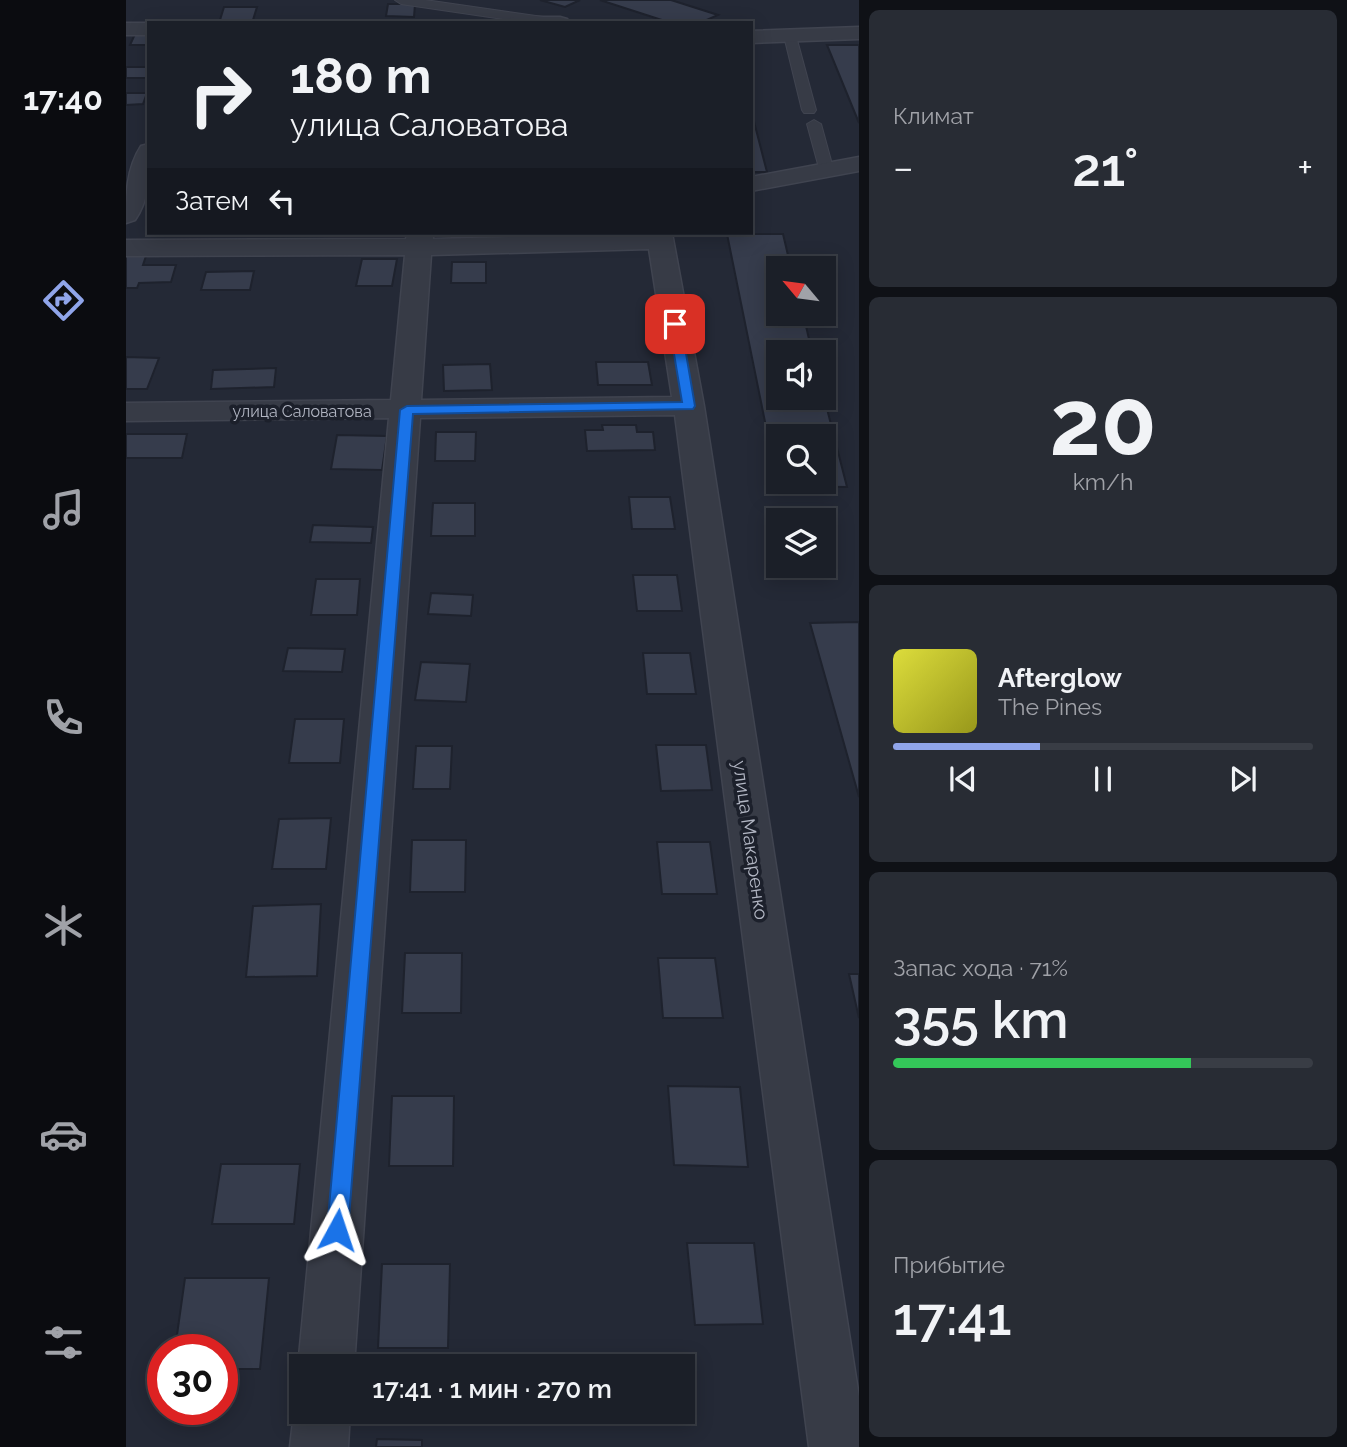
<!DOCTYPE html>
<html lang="ru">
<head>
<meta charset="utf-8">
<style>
  body { margin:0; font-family:Raleway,sans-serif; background:#282c34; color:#f1f3f6; height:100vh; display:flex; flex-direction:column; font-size:26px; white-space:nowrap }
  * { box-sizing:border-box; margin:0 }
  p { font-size:23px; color:#a0a2a8 }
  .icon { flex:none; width:38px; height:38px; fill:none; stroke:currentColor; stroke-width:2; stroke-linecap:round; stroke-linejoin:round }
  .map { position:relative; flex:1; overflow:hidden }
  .details { display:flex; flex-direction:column; gap:10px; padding:10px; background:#0f1116; width:488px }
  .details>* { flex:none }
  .top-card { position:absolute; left:21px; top:21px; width:606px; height:214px; border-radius:0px; box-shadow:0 4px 18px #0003,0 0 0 2px #393d45; background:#1b1f28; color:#f1f3f6; overflow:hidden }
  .needle { width:46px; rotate:299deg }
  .controls { position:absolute; left:640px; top:256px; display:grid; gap:14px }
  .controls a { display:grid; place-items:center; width:70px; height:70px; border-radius:0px; background:#1b1f28; box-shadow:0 4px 18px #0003,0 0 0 2px #393d45; font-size:35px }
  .speed { position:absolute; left:21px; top:1334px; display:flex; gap:14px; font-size:35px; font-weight:700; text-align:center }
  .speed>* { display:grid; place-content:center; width:91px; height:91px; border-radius:50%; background:#1b1f28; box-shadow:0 4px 18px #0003,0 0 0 2px #393d45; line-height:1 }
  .speed .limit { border:10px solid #d22; background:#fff; color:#111 }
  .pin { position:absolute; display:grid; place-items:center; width:60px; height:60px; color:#fff; margin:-30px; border-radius:14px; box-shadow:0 4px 10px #0006 }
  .me { position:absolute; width:77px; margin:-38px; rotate:5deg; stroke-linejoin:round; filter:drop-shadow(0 0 5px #0008) }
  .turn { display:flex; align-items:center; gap:24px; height:147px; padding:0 28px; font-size:32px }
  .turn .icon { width:91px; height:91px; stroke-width:2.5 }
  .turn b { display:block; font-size:49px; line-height:60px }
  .then { display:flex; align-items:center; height:66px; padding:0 28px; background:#0003; gap:14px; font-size:26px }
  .big { font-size:52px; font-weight:600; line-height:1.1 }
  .details .card { flex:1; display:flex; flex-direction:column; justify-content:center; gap:10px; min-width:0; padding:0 24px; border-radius:10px; background:#282c34 }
  .details .dial { align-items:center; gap:0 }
  .dial b { font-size:91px; line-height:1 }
  .song { display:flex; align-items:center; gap:21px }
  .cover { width:84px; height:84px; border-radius:10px; background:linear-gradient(135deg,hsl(60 70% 55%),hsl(60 70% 35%)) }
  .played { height:7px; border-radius:4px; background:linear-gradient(90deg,#90a5ea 35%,#393d45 35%) }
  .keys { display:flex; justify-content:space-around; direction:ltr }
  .heat { display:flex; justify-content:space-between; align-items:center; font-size:38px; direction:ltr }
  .charge { height:10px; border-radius:5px; background:linear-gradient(90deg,#34c759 71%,#393d45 0) }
  .trip { position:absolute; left:163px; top:1354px; width:406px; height:70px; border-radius:0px; background:#1b1f28; box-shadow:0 4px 18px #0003,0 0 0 2px #393d45; font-weight:600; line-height:70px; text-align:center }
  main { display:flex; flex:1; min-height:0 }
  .menu { display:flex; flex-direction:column; width:126px; justify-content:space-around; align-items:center; background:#0b0c10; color:#a0a2a8 }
  .menu .icon { width:49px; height:49px }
  .menu .on { color:#90a5ea }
  .menu b { font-size:32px; color:#f1f3f6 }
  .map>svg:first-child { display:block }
  .building { fill:#363c4c; stroke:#1e222d; stroke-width:2; fill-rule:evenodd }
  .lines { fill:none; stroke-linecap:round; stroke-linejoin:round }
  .service-casing { stroke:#404450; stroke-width:2 }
  .minor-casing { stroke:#404450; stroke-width:3 }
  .service { fill:#373b46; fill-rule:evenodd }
  .minor { fill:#373b46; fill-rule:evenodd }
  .route { fill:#1a73e8; stroke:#114b97; stroke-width:2 }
  .labels { text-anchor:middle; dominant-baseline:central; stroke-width:7; stroke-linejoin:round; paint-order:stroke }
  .far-street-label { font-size:16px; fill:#b2b6c3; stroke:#1c202b }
  .street-label { font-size:19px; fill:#b2b6c3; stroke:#1c202b }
</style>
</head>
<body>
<main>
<nav class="menu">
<b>17:40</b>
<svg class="icon on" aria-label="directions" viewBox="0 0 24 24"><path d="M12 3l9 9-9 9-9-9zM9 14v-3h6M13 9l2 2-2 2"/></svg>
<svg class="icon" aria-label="music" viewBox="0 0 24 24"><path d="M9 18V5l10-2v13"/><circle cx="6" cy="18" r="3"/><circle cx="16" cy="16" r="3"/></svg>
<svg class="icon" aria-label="phone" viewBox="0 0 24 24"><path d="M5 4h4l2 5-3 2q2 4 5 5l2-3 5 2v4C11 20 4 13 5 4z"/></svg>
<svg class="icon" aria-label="climate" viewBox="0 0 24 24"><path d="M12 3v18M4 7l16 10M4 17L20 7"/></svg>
<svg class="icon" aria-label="car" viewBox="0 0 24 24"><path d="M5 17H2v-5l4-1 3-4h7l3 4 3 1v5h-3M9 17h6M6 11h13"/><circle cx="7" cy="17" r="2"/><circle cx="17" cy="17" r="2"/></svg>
<svg class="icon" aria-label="filters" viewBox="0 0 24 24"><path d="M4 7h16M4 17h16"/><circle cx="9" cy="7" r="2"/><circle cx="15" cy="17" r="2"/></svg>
</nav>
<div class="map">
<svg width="733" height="1447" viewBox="0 0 733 1447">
  <rect width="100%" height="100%" fill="#242936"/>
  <g class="building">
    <path d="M414,0H454L439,7Z"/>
    <path d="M474,0H545L592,15L574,23H545Z"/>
    <path d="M262,4H289L288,17L260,16Z"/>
    <path d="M98,7H131L127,20H94Z"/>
    <path d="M9,34H23V45H4Z"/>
    <path d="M701,45H733V123Z"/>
    <rect x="0" y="67" width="23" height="11"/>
    <path d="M0,93H21L17,104L0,105Z"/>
    <path d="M625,110L641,172H625Z"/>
    <path d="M601,234H657L665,268H653V313H677L686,352H653V397H698L721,487L652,486ZM653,436H698V481H653Z"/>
    <path d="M0,256H20L17,265H50L45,282L13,283L11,288H0Z"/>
    <path d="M236,259H271L266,286H230Z"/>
    <path d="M326,262H360V283H325Z"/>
    <path d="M128,271L124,290H75L80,272Z"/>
    <path d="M0,357L33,358L21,389H0Z"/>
    <path d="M470,362H522L526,385H472Z"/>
    <path d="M364,364L366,390L318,391L317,365Z"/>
    <path d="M150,368L148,387L85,389L87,370Z"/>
    <path d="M476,425H510L511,432H527L529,450L461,451L459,430H477Z"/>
    <path d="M310,432H350L349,461H309Z"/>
    <path d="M0,434H61L56,458H0Z"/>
    <path d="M211,435L261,436L256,470L205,469Z"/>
    <path d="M503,497H544L549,529H506Z"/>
    <path d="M307,503H349V536H305Z"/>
    <path d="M187,525L247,527L245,543L184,542Z"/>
    <path d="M507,575H551L556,611H511Z"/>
    <path d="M190,579H234L231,615H185Z"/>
    <path d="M305,593L347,595L345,616L302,614Z"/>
    <path d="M733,622V797L684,623Z"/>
    <path d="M162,648L219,649L216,672L157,671Z"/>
    <path d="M517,653H564L570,694H521Z"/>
    <path d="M295,662L344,664L340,702L289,700Z"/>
    <path d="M169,719H218L214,763H163Z"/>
    <path d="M530,745H580L586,790L535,791Z"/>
    <path d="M290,746H326L324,789H287Z"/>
    <path d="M205,818L200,869H146L153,819Z"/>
    <path d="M286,840H340L339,892H284Z"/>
    <path d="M531,842H584L591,894H536Z"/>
    <path d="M195,904L191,976L120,977L127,906Z"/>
    <path d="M279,953H336L335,1013H276Z"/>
    <path d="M532,958H589L597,1018H537Z"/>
    <path d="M723,974H733V1018Z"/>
    <path d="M542,1086L614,1087L622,1167L548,1165Z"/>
    <path d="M266,1096H328L327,1166H263Z"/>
    <path d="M95,1164H174L168,1224H86Z"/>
    <path d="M561,1243H628L637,1324L569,1325Z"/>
    <path d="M256,1264H324L322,1348H252Z"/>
    <path d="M59,1278H143L134,1369H96V1349H49Z"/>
    <path d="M251,1439L296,1440V1447H250Z"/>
  </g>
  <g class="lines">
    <defs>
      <g id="service">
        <path d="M269,0H299L417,17L423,21L404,23L275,4Z"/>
        <path d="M664,32L670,36L690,110L688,113H678L676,110L658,36Z"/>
        <path d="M688,120L695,124L707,168L705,171L700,172L693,168L681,124Z"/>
      </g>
      <g id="minor">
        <path d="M388,17H434L441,19L444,23H378L381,19Z"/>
        <rect x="0" y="23" width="23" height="12"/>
        <path d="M733,27V39L625,43V31Z"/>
        <path d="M23,144C23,170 25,198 9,220L0,223C0,196 0,169 15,146Z"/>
        <path d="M733,157V171L625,191V177Z"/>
        <path d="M281,233H307V239L546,233L578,406L733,1397V1447H683L549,415L294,418L228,1367H175V1373L172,1367L263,418L0,421V403L265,400L279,255L0,256V240L280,239ZM523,249L546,397L295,400L305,255Z"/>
        <path d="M175,1395V1412H224L222,1447H164L168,1412Z"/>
      </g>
    </defs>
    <use href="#service" class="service-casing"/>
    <use href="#minor" class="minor-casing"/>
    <use href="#service" class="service"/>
    <use href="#minor" class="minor"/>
  </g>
  <path class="route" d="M549,320L555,324L569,406L567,409L287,414L222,1230L219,1237L211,1240L204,1237L201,1230L274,410L281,406L556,402L543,324Z"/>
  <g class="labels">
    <g class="far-street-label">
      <text x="176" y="411">улица Саловатова</text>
    </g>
    <g class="street-label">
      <text transform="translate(625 840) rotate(82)">улица Макаренко</text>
    </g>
  </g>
</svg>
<div class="controls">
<a><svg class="needle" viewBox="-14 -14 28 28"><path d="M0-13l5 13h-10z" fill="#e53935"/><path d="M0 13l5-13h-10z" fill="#a0a2a8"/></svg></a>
<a><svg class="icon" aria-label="sound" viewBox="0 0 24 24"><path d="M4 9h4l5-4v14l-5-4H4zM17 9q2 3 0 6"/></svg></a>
<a><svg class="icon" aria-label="search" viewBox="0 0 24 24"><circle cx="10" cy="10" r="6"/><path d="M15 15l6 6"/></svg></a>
<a><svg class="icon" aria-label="layers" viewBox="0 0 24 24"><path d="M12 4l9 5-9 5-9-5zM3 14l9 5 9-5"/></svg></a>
</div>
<div class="speed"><div class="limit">30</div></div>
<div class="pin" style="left:549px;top:324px;background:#d93025"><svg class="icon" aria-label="arrive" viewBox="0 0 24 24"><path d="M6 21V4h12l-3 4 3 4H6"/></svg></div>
<svg class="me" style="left:211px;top:1230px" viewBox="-20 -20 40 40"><path d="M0-17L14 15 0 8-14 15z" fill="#1a73e8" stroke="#fff" stroke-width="4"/></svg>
<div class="trip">17:41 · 1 мин · 270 m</div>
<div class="top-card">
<div class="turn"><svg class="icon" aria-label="right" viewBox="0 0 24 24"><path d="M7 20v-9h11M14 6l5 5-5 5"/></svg><div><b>180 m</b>улица Саловатова</div></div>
<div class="then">Затем<svg class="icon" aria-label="left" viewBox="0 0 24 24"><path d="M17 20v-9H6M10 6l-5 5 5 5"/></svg></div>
</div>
</div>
<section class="details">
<div class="card"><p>Климат</p>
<div class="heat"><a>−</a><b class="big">21°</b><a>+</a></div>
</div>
<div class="card dial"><b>20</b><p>km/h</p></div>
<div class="card">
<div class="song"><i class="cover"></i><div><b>Afterglow</b><p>The Pines</p></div></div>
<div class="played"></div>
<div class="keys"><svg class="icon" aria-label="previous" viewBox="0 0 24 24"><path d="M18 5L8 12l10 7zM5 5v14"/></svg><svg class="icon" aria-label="pause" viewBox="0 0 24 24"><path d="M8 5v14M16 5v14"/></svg><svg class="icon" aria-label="next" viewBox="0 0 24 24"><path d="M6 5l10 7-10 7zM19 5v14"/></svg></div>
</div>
<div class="card"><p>Запас хода · 71%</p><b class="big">355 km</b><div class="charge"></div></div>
<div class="card"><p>Прибытие</p><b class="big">17:41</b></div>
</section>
</main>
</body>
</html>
